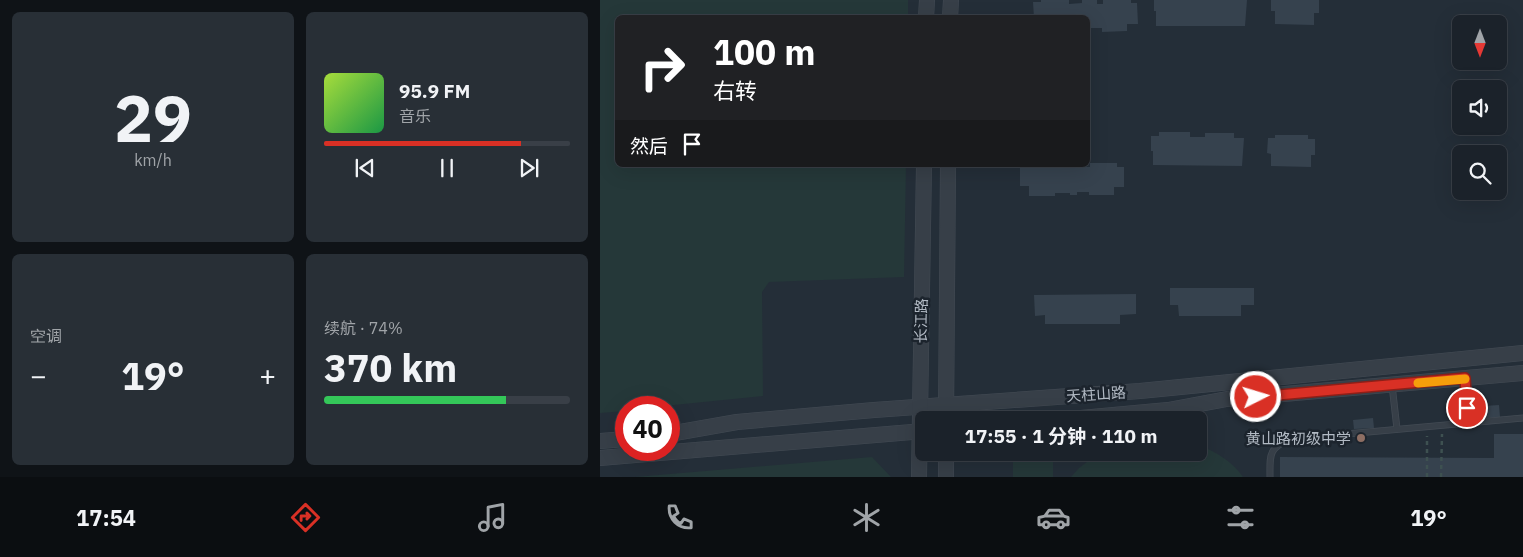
<!DOCTYPE html>
<html lang="zh">
<head>
<meta charset="utf-8">
<style>
  body { margin:0; font-family:"IBM Plex Sans","Noto Sans SC",sans-serif; background:#282f36; color:#f1f3f6; height:100vh; display:flex; flex-direction:column; font-size:19px; white-space:nowrap }
  * { box-sizing:border-box; margin:0 }
  p { font-size:16px; color:#a0a4a8 }
  .icon { flex:none; width:28px; height:28px; fill:none; stroke:currentColor; stroke-width:2; stroke-linecap:round; stroke-linejoin:round }
  .map { position:relative; flex:1; overflow:hidden }
  .panel { display:flex; flex-direction:column; gap:12px; padding:12px; background:#0f1317; width:600px }
  .panel>* { flex:none }
  .hud { position:absolute; left:15px; top:15px; width:475px; height:152px; border-radius:8px; box-shadow:0 5px 20px #0002,0 0 0 1px #393f47; background:#202124; color:#fff; overflow:hidden }
  .needle { width:32px; rotate:180deg }
  .tools { position:absolute; left:852px; top:15px; display:grid; gap:10px }
  .tools a { display:grid; place-items:center; width:55px; height:55px; border-radius:8px; background:#1b222a; box-shadow:0 5px 20px #0002,0 0 0 1px #393f47; font-size:25px }
  .speed { position:absolute; left:15px; top:396px; display:flex; gap:10px; font-size:25px; font-weight:700; text-align:center }
  .speed>* { display:grid; place-content:center; width:65px; height:65px; border-radius:50%; background:#1b222a; box-shadow:0 5px 20px #0002,0 0 0 1px #393f47; line-height:1 }
  .speed .limit { border:8px solid #d22; background:#fff; color:#111 }
  .pin { position:absolute; display:grid; place-items:center; width:42px; height:42px; color:#fff; margin:-21px; border:2px solid #fff; border-radius:50%; box-shadow:0 1px 5px #0007 }
  .me { position:absolute; width:55px; margin:-28px; rotate:85deg; stroke-linejoin:round; filter:drop-shadow(0 0 4px #0008) }
  .turn { display:flex; align-items:center; gap:18px; height:105px; padding:0 15px; font-size:22px }
  .turn .icon { width:65px; height:65px; stroke-width:2.5 }
  .turn b { display:block; font-size:35px; line-height:42px }
  .then { display:flex; align-items:center; height:48px; padding:0 15px; background:#0003; gap:10px; font-size:19px }
  .big { font-size:38px; font-weight:700; line-height:1.1 }
  .panel .tile { flex:1; display:flex; flex-direction:column; justify-content:center; gap:8px; min-width:0; padding:0 18px; border-radius:8px; background:#282f36 }
  .panel .dial { align-items:center; gap:0 }
  .dial b { font-size:65px; line-height:1 }
  .song { display:flex; align-items:center; gap:15px }
  .cover { width:60px; height:60px; border-radius:8px; background:linear-gradient(135deg,hsl(80 70% 55%),hsl(140 70% 35%)) }
  .played { height:5px; border-radius:2px; background:linear-gradient(90deg,#d93025 80%,#393f47 80%) }
  .keys { display:flex; justify-content:space-around; direction:ltr }
  .heat { display:flex; justify-content:space-between; align-items:center; font-size:28px; direction:ltr }
  .charge { height:8px; border-radius:4px; background:linear-gradient(90deg,#34c759 74%,#393f47 0) }
  .panel .tiles { flex:1; display:grid; gap:12px; grid-template-columns:repeat(2,1fr) }
  .trip { position:absolute; left:315px; top:411px; width:292px; height:50px; border-radius:8px; background:#1b222a; box-shadow:0 5px 20px #0002,0 0 0 1px #393f47; font-weight:700; line-height:50px; text-align:center }
  .menu { display:flex; height:80px; justify-content:space-around; align-items:center; background:#0b0e11; color:#a0a4a8 }
  .menu .icon { width:35px; height:35px }
  .menu .active { color:#d93025 }
  .menu b { font-size:22px; color:#f1f3f6 }
  main { display:flex; flex:1; min-height:0 }
  .map>svg:first-child { display:block }
  .green { fill:#253839 }
  .building { fill:#36424e }
  .lines { fill:none; stroke-linecap:round; stroke-linejoin:round }
  .service-casing { stroke:#434b54; stroke-width:7 }
  .tertiary-casing { stroke:#434b54; stroke-width:16 }
  .path { stroke:#3e5151; stroke-width:2.5; stroke-dasharray:4 4; stroke-linecap:butt }
  .service { stroke:#373f48; stroke-width:5.5 }
  .tertiary { stroke:#373f48; stroke-width:15 }
  .route-casing { stroke:#8d1f18; stroke-width:12 }
  .route { stroke:#d93025; stroke-width:9 }
  .slow { stroke:#f59e0b; stroke-width:9 }
  .education-dot { fill:#8d6e63; stroke:#1c242d; stroke-width:2 }
  .labels { text-anchor:middle; dominant-baseline:central; stroke-width:5; stroke-linejoin:round; paint-order:stroke }
  .street-label { font-size:15px; fill:#b2bac4; stroke:#1c242d }
  .poi-label { font-size:15px; fill:#b2bac4; stroke:#1c242d; text-anchor:end }
</style>
</head>
<body>
<main>
<section class="panel">
<div class="tiles">
<div class="tile dial"><b>29</b><p>km/h</p></div>
<div class="tile">
<div class="song"><i class="cover"></i><div><b>95.9 FM</b><p>音乐</p></div></div>
<div class="played"></div>
<div class="keys"><svg class="icon" aria-label="previous" viewBox="0 0 24 24"><path d="M18 5L8 12l10 7zM5 5v14"/></svg><svg class="icon" aria-label="pause" viewBox="0 0 24 24"><path d="M8 5v14M16 5v14"/></svg><svg class="icon" aria-label="next" viewBox="0 0 24 24"><path d="M6 5l10 7-10 7zM19 5v14"/></svg></div>
</div>
<div class="tile"><p>空调</p>
<div class="heat"><a>−</a><b class="big">19°</b><a>+</a></div>
</div>
<div class="tile"><p>续航 · 74%</p><b class="big">370 km</b><div class="charge"></div></div>
</div>
</section>
<div class="map">
<svg width="923" height="477" viewBox="0 0 923 477">
  <rect width="100%" height="100%" fill="#242e38"/>
  <g class="green">
    <path d="M0,0H308V17L18,18V165H306L304,277L169,282L162,292L163,396L54,407L26,408V411L0,413Z"/>
    <path d="M599,445C616,452 632,461 643,477H471L479,468L499,453L599,452Z"/>
    <rect x="413" y="453" width="40" height="24"/>
    <path d="M272,457L291,477H35Z"/>
  </g>
  <g class="building">
    <path d="M441,0H469V4L482,3V0H497V4H503V0H531V3H537L538,24H527V31L502,32V28H490V31H488V18H434L433,2H441Z"/>
    <path d="M554,0H647L645,26H556V11H554Z"/>
    <path d="M671,0H719V13H714V25L675,24V11H671Z"/>
    <path d="M559,132H590V137H605V133H634V138H644L642,166L553,165V151H551V136H559Z"/>
    <path d="M675,135H708V139H715V155H711V167L671,166V154L667,153L668,138H675Z"/>
    <path d="M490,163H517V167H524V187H514V195H489V192H477V195H470V193H455V196H429V186H420V166L456,165V167H468V165H484V167H490Z"/>
    <path d="M570,288H654V305H641V316H579L578,305H570Z"/>
    <path d="M536,294V314L520,315V324H445V315L435,316L434,295Z"/>
    <path d="M899,405L900,417L885,418L884,406Z"/>
    <path d="M773,418L774,428L754,429L753,420Z"/>
    <path d="M894,434H923V477H680V457L894,458Z"/>
  </g>
  <g class="lines">
    <defs>
      <g id="service">
        <path d="M865,380L869,423"/>
        <path d="M792,385L797,429"/>
        <path d="M670,477C670,455 668,448 691,439L923,418"/>
      </g>
      <g id="tertiary">
        <path d="M326,18L327,0"/>
        <path d="M350,18L351,0"/>
        <path d="M346,420L348,165"/>
        <path d="M459,420L568,410L627,399L923,373"/>
        <path d="M69,434L137,422L274,410L540,391L923,353"/>
        <path d="M0,441L26,439"/>
        <path d="M0,458L324,431"/>
        <path d="M319,477L324,165"/>
        <path d="M346,477V452"/>
      </g>
    </defs>
    <use href="#service" class="service-casing"/>
    <use href="#tertiary" class="tertiary-casing"/>
    <g class="path">
      <path d="M827,477V436"/>
      <path d="M841,477L842,434"/>
    </g>
    <use href="#service" class="service"/>
    <use href="#tertiary" class="tertiary"/>
  </g>
  <g class="lines">
    <defs>
      <path id="route" d="M656,397L865,378L867,408"/>
    </defs>
    <use href="#route" class="route-casing"/>
    <use href="#route" class="route"/>
    <path class="slow" d="M818,383L865,379"/>
  </g>
  <circle class="education-dot" cx="761" cy="438" r="5"/>
  <g class="labels">
    <g class="street-label">
      <text transform="translate(321 321) rotate(-89)">长江路</text>
      <text transform="translate(496 394) rotate(-4)">天柱山路</text>
    </g>
    <g class="poi-label">
      <text x="751" y="438">黄山路初级中学</text>
    </g>
  </g>
</svg>
<div class="tools">
<a><svg class="needle" viewBox="-14 -14 28 28"><path d="M0-13l5 13h-10z" fill="#e53935"/><path d="M0 13l5-13h-10z" fill="#a0a4a8"/></svg></a>
<a><svg class="icon" aria-label="sound" viewBox="0 0 24 24"><path d="M4 9h4l5-4v14l-5-4H4zM17 9q2 3 0 6"/></svg></a>
<a><svg class="icon" aria-label="search" viewBox="0 0 24 24"><circle cx="10" cy="10" r="6"/><path d="M15 15l6 6"/></svg></a>
</div>
<div class="speed"><div class="limit">40</div></div>
<div class="pin" style="left:867px;top:408px;background:#d93025"><svg class="icon" aria-label="arrive" viewBox="0 0 24 24"><path d="M6 21V4h12l-3 4 3 4H6"/></svg></div>
<svg class="me" style="left:656px;top:397px" viewBox="-20 -20 40 40"><circle r="17" fill="#d93025" stroke="#fff" stroke-width="3"/><path d="M0-11L8 9 0 5-8 9z" fill="#fff"/></svg>
<div class="trip">17:55 · 1 分钟 · 110 m</div>
<div class="hud">
<div class="turn"><svg class="icon" aria-label="right" viewBox="0 0 24 24"><path d="M7 20v-9h11M14 6l5 5-5 5"/></svg><div><b>100 m</b>右转</div></div>
<div class="then">然后<svg class="icon" aria-label="arrive" viewBox="0 0 24 24"><path d="M6 21V4h12l-3 4 3 4H6"/></svg></div>
</div>
</div>
</main>
<nav class="menu">
<b>17:54</b>
<svg class="icon active" aria-label="directions" viewBox="0 0 24 24"><path d="M12 3l9 9-9 9-9-9zM9 14v-3h6M13 9l2 2-2 2"/></svg>
<svg class="icon" aria-label="music" viewBox="0 0 24 24"><path d="M9 18V5l10-2v13"/><circle cx="6" cy="18" r="3"/><circle cx="16" cy="16" r="3"/></svg>
<svg class="icon" aria-label="phone" viewBox="0 0 24 24"><path d="M5 4h4l2 5-3 2q2 4 5 5l2-3 5 2v4C11 20 4 13 5 4z"/></svg>
<svg class="icon" aria-label="climate" viewBox="0 0 24 24"><path d="M12 3v18M4 7l16 10M4 17L20 7"/></svg>
<svg class="icon" aria-label="car" viewBox="0 0 24 24"><path d="M5 17H2v-5l4-1 3-4h7l3 4 3 1v5h-3M9 17h6M6 11h13"/><circle cx="7" cy="17" r="2"/><circle cx="17" cy="17" r="2"/></svg>
<svg class="icon" aria-label="filters" viewBox="0 0 24 24"><path d="M4 7h16M4 17h16"/><circle cx="9" cy="7" r="2"/><circle cx="15" cy="17" r="2"/></svg>
<b>19°</b>
</nav>
</body>
</html>
